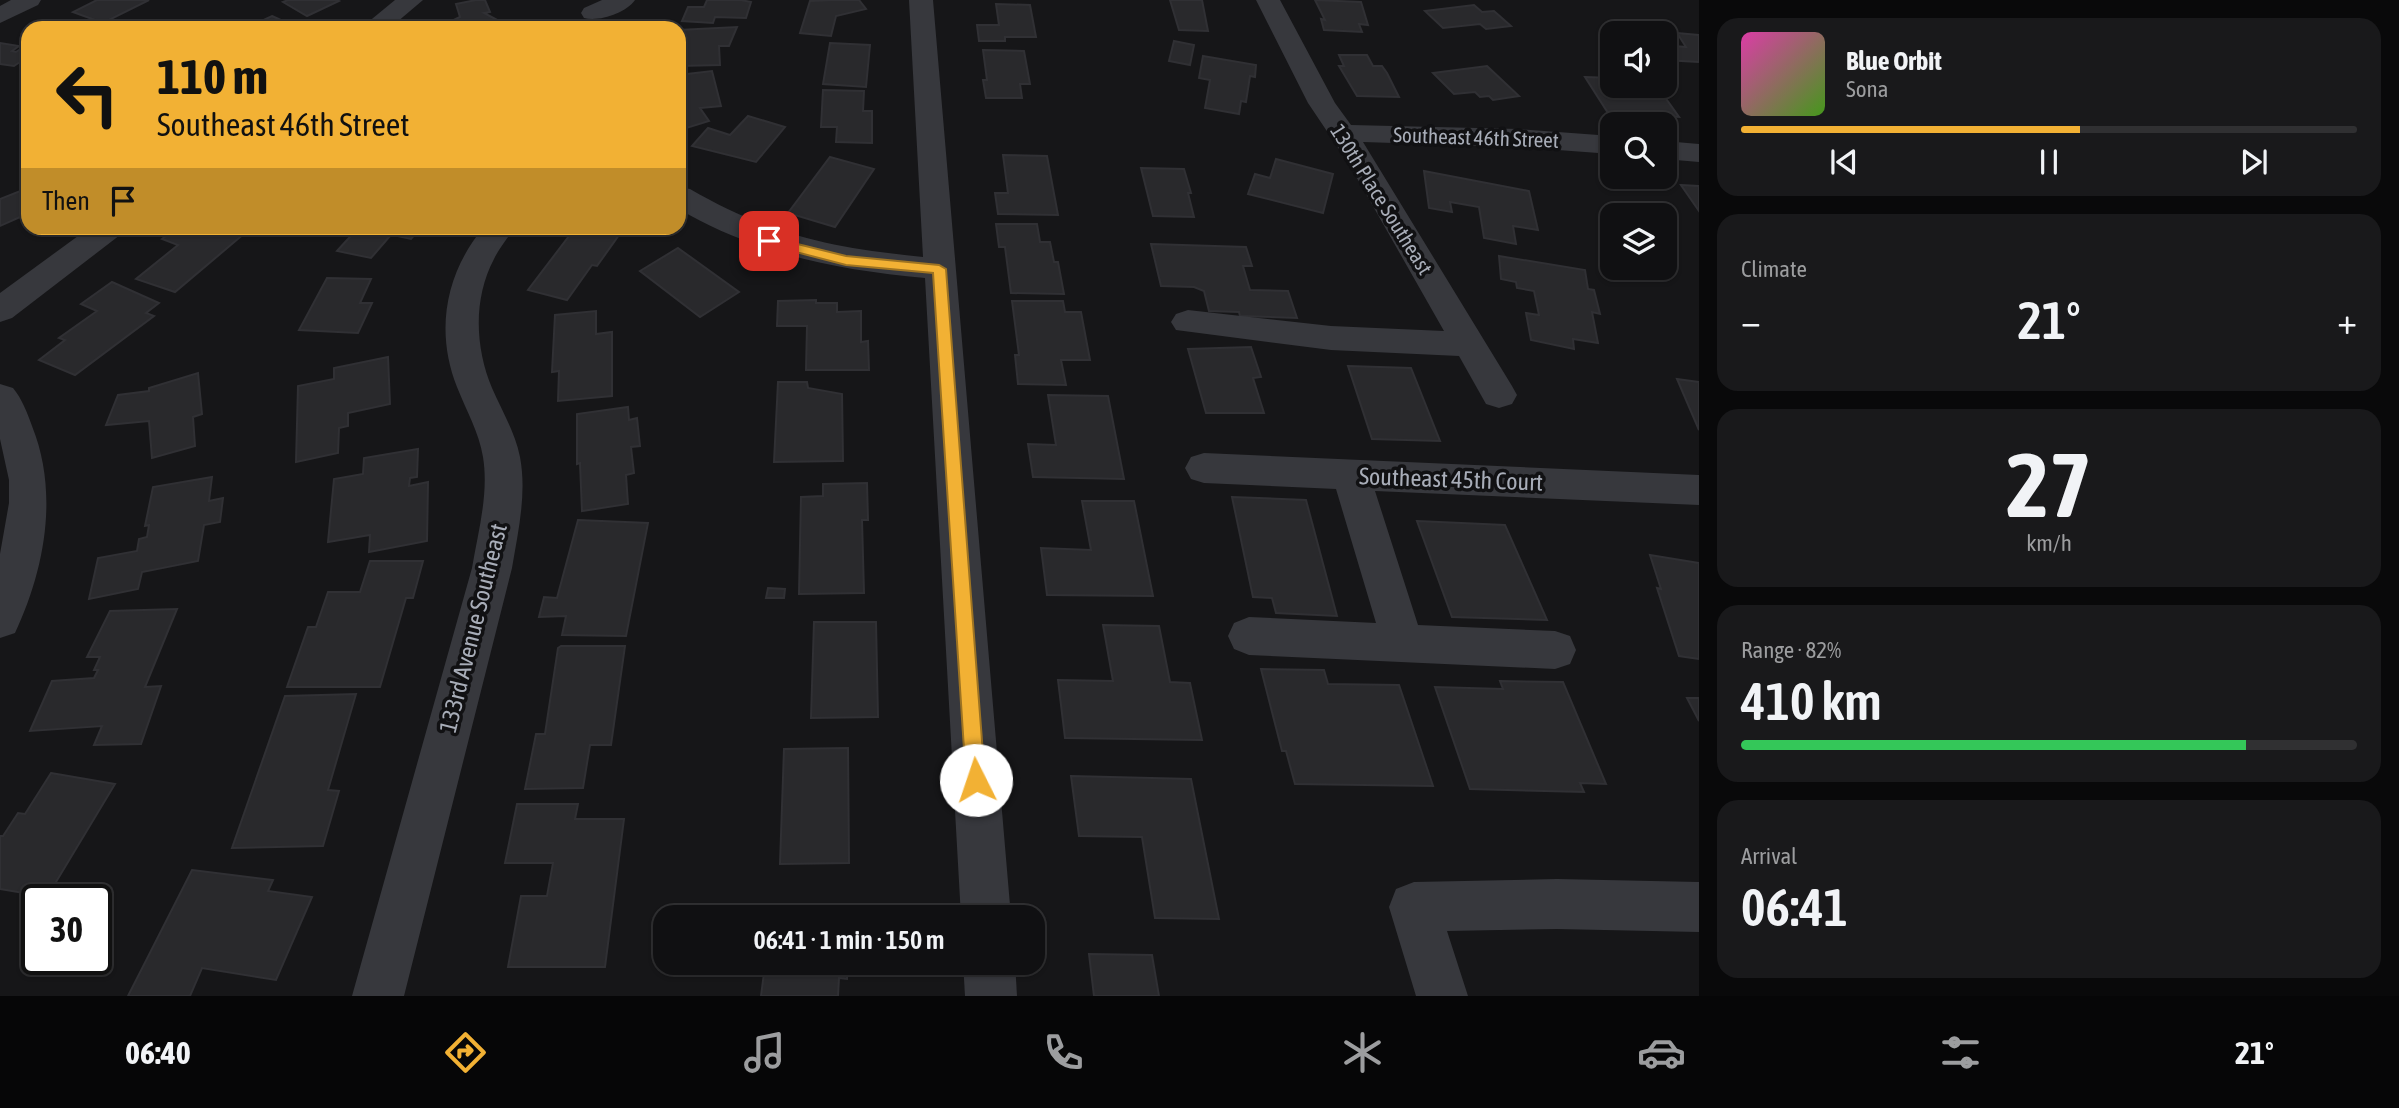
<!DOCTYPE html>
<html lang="en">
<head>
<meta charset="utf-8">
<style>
  body { margin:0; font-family:"Asap Condensed",sans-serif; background:#19191b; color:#f1f3f6; height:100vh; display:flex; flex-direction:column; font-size:26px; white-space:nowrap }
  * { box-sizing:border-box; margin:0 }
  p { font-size:23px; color:#9c9d9f }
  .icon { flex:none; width:38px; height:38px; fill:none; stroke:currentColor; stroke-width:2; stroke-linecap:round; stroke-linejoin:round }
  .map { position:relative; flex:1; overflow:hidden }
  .details { display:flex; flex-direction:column; gap:18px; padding:18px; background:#09090a; width:700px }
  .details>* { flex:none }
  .top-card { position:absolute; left:21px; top:21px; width:665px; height:214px; border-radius:21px; box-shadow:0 2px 5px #0004,0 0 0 2px #303032; background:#f2b134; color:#111; overflow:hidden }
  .fabs { position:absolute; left:1600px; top:21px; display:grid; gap:14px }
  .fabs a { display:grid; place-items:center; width:77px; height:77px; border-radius:14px; background:#101012; box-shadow:0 2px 5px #0004,0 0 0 2px #303032; font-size:35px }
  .speed { position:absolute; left:21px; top:884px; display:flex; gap:14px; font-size:35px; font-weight:700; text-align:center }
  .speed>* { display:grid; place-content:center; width:91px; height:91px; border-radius:50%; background:#101012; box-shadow:0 2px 5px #0004,0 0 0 2px #303032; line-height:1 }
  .speed .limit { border:4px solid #111; border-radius:10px; background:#fff; color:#111 }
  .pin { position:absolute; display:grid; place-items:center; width:60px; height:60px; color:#fff; margin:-30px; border-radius:14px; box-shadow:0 4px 10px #0006 }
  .me { position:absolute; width:77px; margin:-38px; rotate:356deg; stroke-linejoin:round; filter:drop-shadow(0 0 5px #0008) }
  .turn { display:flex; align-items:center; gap:24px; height:147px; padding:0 21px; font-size:32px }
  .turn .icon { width:91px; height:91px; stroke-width:2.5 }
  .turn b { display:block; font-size:49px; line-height:60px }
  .then { display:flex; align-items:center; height:66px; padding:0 21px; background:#0003; gap:14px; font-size:26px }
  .big { font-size:52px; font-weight:600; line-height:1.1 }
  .details .card { flex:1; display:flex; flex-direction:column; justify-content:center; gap:10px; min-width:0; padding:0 24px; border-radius:21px; background:#19191b }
  .details .dial { align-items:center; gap:0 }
  .dial b { font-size:91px; line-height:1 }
  .song { display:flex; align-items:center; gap:21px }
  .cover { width:84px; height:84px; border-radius:10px; background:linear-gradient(135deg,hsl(320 70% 55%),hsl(100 70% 35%)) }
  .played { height:7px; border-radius:4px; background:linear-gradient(90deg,#f2b134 55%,#303032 55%) }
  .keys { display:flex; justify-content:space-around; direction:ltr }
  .heat { display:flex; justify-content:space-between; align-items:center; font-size:38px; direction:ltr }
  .charge { height:10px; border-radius:5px; background:linear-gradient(90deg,#34c759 82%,#303032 0) }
  .trip { position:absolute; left:653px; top:905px; width:392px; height:70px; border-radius:21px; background:#101012; box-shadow:0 2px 5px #0004,0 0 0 2px #303032; font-weight:600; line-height:70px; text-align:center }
  .dock { display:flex; height:112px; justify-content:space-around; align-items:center; background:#060607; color:#9c9d9f }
  .dock .icon { width:49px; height:49px }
  .dock .active { color:#f2b134 }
  .dock b { font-size:32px; color:#f1f3f6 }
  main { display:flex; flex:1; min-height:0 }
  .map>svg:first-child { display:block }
  .building { fill:#29292c; stroke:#303034; stroke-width:2 }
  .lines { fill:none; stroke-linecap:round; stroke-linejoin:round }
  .minor { fill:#37383d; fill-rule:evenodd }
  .route { fill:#f2b134; stroke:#9d7322; stroke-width:2 }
  .labels { text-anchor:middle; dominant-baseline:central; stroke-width:7; stroke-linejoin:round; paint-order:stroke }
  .far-street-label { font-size:21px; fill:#a8adb8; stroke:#111113 }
  .street-label { font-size:24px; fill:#a8adb8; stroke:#111113 }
</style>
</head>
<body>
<main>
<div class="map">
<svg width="1699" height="996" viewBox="0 0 1699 996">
  <rect width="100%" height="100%" fill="#161618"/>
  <g class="building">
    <path d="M97,0H149L103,23L73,12Z"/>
    <path d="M288,0H337L339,1L307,16L283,2Z"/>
    <path d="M476,0H485L490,12L484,13L501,22L488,28H437L460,17L456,4Z"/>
    <path d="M707,0H741L751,2L746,18L715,17L713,23L682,21L688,7H704Z"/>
    <path d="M833,0H859L866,9L836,16L831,36L800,33L810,1Z"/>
    <path d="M1170,0H1202L1208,31L1179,30Z"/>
    <path d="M1315,0L1361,2L1368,25L1359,24L1362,32L1324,30L1321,19L1325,20Z"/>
    <path d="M996,4L1030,5L1036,37H1005V41H979L977,25H999Z"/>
    <path d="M1474,5L1482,12L1494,11L1511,26L1486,29L1480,24L1443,28L1425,11Z"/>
    <path d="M272,16L294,26L246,28Z"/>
    <path d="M737,27L729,46H719L720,65L679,66V30Z"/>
    <path d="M1677,33L1699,35V62L1664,60V45L1686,47Z"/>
    <path d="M1174,41L1194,45L1190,65L1169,61Z"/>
    <path d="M0,43L19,46L12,51L16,52L28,44V64L20,62L14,66L0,64Z"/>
    <path d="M830,43L870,45L866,87L823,84Z"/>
    <path d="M983,50L1024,51L1030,84H1020L1022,98H986L983,80H987Z"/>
    <path d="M1339,55H1367L1373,66H1382L1387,73L1399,97L1357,96L1339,66H1344Z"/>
    <path d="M1203,56L1256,65L1255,77L1250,76L1246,102L1241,101L1239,114L1205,108L1210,80L1199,78Z"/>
    <path d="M1487,66L1519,96L1493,100L1489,96L1480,97L1475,92L1454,94L1433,73Z"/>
    <path d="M712,71L721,106L700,108L709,121L680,130L679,75Z"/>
    <path d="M1585,77L1612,78V86H1657L1679,117L1608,113Z"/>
    <path d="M823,90L864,91L863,111H872V143L836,142L837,127H821Z"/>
    <path d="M748,116L785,127L756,162L692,146L708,128L730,135Z"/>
    <path d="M1003,155L1047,156L1058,215L998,214L995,193H1008Z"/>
    <path d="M830,157L874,169L835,227L788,213Z"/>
    <path d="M1276,159L1333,174L1323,213L1248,194L1255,174L1270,178Z"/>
    <path d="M1141,168L1184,169L1191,193H1188L1194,217L1153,216Z"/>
    <path d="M1424,171L1529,191L1538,230L1513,226L1516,244L1484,238L1479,207L1450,202L1452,212L1429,208Z"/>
    <path d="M1681,185L1699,186V211Z"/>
    <path d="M28,188V218L23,220L20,217L0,226V199Z"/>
    <path d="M996,224H1037L1040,242H1050L1054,262H1058L1064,294L1011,293L1005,247H999Z"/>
    <path d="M176,228H229L245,233L175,292L136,279L178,245L162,239Z"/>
    <path d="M358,228H439L431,236L416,233L411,239L393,235L396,229L371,258L337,251Z"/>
    <path d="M572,228H624L597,266L592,265L567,300L528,290L572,232L569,231Z"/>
    <path d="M1151,244L1246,247L1252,266H1243L1250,290L1288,291L1297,318L1240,316L1239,312L1209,311L1204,291L1194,287L1161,286Z"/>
    <path d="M678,248L739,292L700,317L640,271Z"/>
    <path d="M1499,256L1585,270L1588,289L1594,290L1600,314L1592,312L1598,343L1573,339L1574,349L1531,340L1526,313L1539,315L1534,291L1517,288L1516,282L1501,279Z"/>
    <path d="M327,278L371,279L360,303H372L358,333L299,330Z"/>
    <path d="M112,282L159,303L146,313L154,316L75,375L39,360L65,340L59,338L97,311L81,304Z"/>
    <path d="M816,300V303H837V312L861,311V342L868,341L869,370H806L807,326H777L778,301Z"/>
    <path d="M1012,301H1063L1065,312H1081L1090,360H1061L1066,385L1018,384L1015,355H1019Z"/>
    <path d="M596,311V334L612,332V396L558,401L559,371L552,372L555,315Z"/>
    <path d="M1251,347L1261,377L1253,378L1264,413H1206L1188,349Z"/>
    <path d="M388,357L390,404L348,413V426L339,428L338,453L296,462L298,386L334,379V368Z"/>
    <path d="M1348,366L1411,368L1440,441L1372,439Z"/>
    <path d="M198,373L202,414L193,417L195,446L152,458L149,421L106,425L118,395L149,391V388Z"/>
    <path d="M1677,379L1699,382V430Z"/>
    <path d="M778,382H807L808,388L842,394L843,461L774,462Z"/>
    <path d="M1048,395L1108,396L1124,479L1033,477L1028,444L1056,445Z"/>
    <path d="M628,407L629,420L637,418L640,446L631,447L634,473L626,475L628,504L582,511L580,463L577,464V414Z"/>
    <path d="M418,449L417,477L410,478L409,486L428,482L427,541L369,552L370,535L328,542L334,479L363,474L364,458Z"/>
    <path d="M212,477L209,501L223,498L220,522L204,525L198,561L142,572L138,589L89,599L98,558L137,551L139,539L147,537L149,525L145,526L153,487Z"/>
    <path d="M867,483L868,520H862L864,593L799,594L801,497L823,496V484Z"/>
    <path d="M1232,497L1306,500L1337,616L1276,613L1272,598L1253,597Z"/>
    <path d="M1082,501H1134L1153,596L1047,595L1041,548L1091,550Z"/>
    <path d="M578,520L648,523L626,636L562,635L566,616L539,617L544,597L557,598Z"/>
    <path d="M1417,521L1505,525L1547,620L1452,617Z"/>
    <path d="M1650,555L1699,563V659L1679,656L1657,588L1661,589Z"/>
    <path d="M370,561H423L413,598H406L380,687H287L308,627H316L328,592H360Z"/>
    <path d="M768,588L785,589L784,598H766Z"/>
    <path d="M177,609L145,687L161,686L141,744L94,745L102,726L30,731L52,681L94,678L98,670H94L100,657H87L110,611Z"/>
    <path d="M814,622H876L878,717L811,718Z"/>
    <path d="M1103,625L1159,626L1170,682L1190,683L1202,740L1065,738L1058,680L1113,681Z"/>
    <path d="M561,646H625L611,745H590L583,788L525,789L536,734H545L558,648Z"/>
    <path d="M1261,669L1324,670L1328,684L1399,685L1433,786L1295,784L1286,751H1282Z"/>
    <path d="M1500,681L1563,682L1606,784L1580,783L1584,792L1470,789L1435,687L1503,689Z"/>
    <path d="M356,694L328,790L339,791L323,846L232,848L285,696Z"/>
    <path d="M1687,698H1699V721Z"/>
    <path d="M848,748L849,863L780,864L784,749Z"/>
    <path d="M51,773L115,784L47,897L0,889V836H3L18,813L25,814Z"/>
    <path d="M1071,776L1191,779L1219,919L1155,918L1142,837L1079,836Z"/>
    <path d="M517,804H578L575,819H624L605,967H508L521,896H547L553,863H505Z"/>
    <path d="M192,870L273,880L268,891L312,897L276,980L202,968L190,996H128Z"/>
    <path d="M763,913L826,917H763Z"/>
    <path d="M1089,954L1152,955L1159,996H1094Z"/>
    <path d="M758,962H848L847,979L839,978L838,996H761L764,973H757Z"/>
  </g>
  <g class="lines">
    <g class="minor">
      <path d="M11,0H41L38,5L0,23V6Z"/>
      <path d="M395,0H423L390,28H361Z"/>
      <path d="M602,0H635C626,13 599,22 584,18L581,13L584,8Z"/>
      <path d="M909,0H933L1011,917H961L925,278C838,270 755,254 679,209V187L690,189C769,235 833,248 923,257Z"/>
      <path d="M1256,0H1280L1335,103L1351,125L1519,129L1612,136V154L1519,147L1363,142L1512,386L1517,395L1512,404L1499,408L1486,404L1459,356L1331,350L1176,330L1171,322L1176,314L1188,310L1331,326L1444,331L1349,164L1308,103Z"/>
      <path d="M1664,141L1699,144V162L1664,159Z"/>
      <path d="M89,228H124L120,235L12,318L0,322V293Z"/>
      <path d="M483,228H514C508,238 499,248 494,259C473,299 475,347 492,388C502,411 515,432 520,457C527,494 518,532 512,568L404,996H352L472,568C478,532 489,494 483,457C479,432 466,410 457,387C435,332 445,274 483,228Z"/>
      <path d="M0,384L13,388C22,399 27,412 32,426C59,493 45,569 15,633L0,638V554L9,503V480L0,439Z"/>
      <path d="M1204,453L1699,475V505L1375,491L1418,625L1555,631L1570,636L1576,650L1570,664L1555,669L1249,655L1234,649L1228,636L1234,623L1249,617L1376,623L1336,489L1204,483L1191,479L1185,468L1191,457Z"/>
      <path d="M1557,879L1699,882V932L1557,929L1447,931L1468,996H1416L1389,907L1396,889L1414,882Z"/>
      <path d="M963,962H1015L1017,996H965Z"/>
    </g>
  </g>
  <path class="route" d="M769,237L846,256L939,265L946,269L985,780L983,786L976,789L969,786L966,780L933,273L846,265L765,244V238Z"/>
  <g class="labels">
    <g class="far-street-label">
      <text transform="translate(1476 137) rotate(2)">Southeast 46th Street</text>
      <text transform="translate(1382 199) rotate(58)">130th Place Southeast</text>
    </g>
    <g class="street-label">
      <text transform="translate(1451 479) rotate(2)">Southeast 45th Court</text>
      <text transform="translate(473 628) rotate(-76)">133rd Avenue Southeast</text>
    </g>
  </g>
</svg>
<div class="fabs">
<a><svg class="icon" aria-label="sound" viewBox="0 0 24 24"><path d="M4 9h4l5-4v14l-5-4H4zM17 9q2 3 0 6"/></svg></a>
<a><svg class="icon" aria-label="search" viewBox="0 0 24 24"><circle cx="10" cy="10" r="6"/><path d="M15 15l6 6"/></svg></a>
<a><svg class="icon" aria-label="layers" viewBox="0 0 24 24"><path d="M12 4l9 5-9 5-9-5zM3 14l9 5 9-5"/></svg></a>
</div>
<div class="speed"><div class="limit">30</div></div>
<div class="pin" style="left:769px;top:241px;background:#d93025"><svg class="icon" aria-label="arrive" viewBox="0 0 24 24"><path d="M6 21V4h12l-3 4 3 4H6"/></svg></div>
<svg class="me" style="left:976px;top:780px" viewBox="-20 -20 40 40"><circle r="19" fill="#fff"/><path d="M0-13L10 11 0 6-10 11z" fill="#f2b134"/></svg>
<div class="trip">06:41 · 1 min · 150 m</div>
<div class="top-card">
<div class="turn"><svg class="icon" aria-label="left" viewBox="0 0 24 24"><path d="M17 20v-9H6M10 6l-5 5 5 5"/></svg><div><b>110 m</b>Southeast 46th Street</div></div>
<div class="then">Then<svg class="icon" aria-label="arrive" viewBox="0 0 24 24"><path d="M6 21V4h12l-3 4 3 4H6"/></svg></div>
</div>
</div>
<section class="details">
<div class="card">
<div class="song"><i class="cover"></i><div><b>Blue Orbit</b><p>Sona</p></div></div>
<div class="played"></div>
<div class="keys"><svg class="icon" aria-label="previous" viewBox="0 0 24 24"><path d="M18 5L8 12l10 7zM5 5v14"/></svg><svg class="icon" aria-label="pause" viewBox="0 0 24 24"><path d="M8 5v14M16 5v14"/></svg><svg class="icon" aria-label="next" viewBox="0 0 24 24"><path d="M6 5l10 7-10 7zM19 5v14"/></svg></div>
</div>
<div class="card"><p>Climate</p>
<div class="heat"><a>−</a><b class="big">21°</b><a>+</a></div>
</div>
<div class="card dial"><b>27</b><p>km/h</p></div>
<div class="card"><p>Range · 82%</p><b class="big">410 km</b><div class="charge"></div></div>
<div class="card"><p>Arrival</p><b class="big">06:41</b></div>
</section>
</main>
<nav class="dock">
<b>06:40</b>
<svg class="icon active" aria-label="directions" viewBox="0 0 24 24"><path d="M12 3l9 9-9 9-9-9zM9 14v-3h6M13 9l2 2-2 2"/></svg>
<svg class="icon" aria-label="music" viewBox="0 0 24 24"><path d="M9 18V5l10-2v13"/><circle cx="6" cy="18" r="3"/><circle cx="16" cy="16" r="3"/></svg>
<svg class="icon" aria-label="phone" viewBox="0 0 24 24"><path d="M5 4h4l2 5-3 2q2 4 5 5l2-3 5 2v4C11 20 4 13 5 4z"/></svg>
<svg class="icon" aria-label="climate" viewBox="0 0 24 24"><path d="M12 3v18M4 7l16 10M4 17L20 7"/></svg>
<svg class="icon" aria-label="car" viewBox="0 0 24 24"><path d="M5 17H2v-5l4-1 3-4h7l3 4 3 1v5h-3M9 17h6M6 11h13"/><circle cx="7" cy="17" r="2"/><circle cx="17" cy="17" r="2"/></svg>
<svg class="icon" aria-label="filters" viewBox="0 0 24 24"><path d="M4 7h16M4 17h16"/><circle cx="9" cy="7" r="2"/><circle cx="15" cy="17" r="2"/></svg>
<b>21°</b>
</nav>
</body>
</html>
